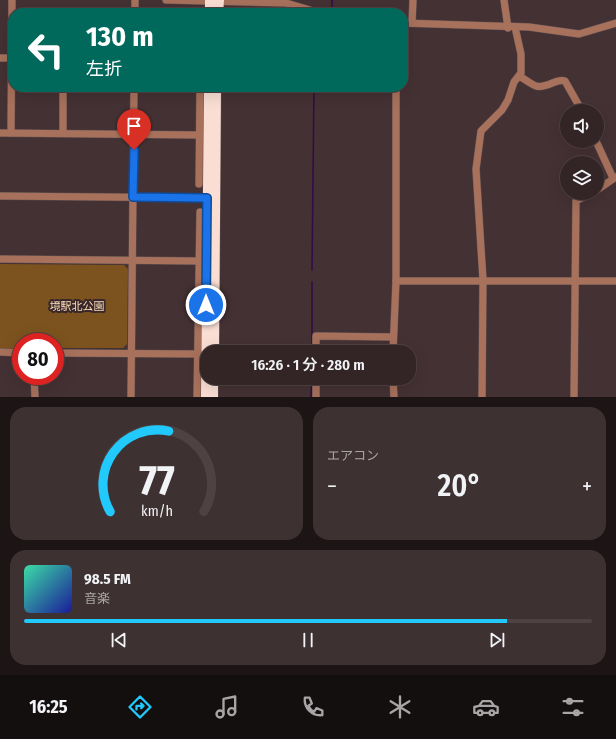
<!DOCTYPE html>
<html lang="ja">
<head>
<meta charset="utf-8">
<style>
  body { margin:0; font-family:"Fira Sans Condensed","Noto Sans JP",sans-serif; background:#3e3132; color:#f1f3f6; height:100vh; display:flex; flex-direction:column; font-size:15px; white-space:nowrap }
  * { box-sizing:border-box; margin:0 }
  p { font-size:13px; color:#a9a5a7 }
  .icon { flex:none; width:22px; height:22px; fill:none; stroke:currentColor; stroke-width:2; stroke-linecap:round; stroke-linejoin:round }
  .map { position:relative; height:397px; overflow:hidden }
  .drawer { display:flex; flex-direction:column; gap:10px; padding:10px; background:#1c1415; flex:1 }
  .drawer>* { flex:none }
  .banner { position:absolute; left:8px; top:8px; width:400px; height:84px; border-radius:16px; box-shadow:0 4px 16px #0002,0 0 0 1px #4e4243; background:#00695c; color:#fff; overflow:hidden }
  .fabs { position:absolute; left:560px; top:104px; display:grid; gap:8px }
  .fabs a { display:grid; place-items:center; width:44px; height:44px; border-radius:50%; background:#332526; box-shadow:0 4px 16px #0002,0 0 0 1px #4e4243; font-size:20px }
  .speed { position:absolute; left:12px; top:333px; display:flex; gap:8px; font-size:20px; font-weight:700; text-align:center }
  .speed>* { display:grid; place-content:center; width:52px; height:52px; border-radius:50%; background:#332526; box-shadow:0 4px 16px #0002,0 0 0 1px #4e4243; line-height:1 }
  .speed .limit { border:6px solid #d22; background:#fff; color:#111 }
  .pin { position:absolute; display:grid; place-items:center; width:34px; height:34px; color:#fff; margin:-41px -17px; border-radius:50% 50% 50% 0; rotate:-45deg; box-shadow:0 0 4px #0007 }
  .pin .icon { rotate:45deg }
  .me { position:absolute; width:44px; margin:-22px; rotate:0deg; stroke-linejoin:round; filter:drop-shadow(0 0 3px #0008) }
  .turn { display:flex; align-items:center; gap:14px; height:84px; padding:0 12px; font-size:18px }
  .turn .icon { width:52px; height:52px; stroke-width:2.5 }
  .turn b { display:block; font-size:28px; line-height:34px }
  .big { font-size:30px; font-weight:600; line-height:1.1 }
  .drawer .card { flex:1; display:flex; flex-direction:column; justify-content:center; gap:6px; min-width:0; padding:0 14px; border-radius:16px; background:#3e3132 }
  .drawer .dial { align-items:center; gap:0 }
  .dial svg { height:104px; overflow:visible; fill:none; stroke:#4e4243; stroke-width:7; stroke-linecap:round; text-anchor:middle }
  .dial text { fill:#f1f3f6; stroke:none }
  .song { display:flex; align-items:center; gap:12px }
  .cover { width:48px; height:48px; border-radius:6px; background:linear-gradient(135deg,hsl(160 70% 55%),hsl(240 70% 35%)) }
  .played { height:4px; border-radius:2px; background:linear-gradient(90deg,#21c9fd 85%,#4e4243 85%) }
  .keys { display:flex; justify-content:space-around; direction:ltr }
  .heat { display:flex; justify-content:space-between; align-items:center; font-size:22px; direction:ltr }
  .drawer .tiles { flex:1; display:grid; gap:10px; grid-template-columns:1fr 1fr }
  .card:last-child { grid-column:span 2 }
  .trip { position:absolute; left:200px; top:345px; width:216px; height:40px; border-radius:16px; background:#332526; box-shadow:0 4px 16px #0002,0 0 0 1px #4e4243; font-weight:600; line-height:40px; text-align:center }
  .tab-bar { display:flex; height:64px; justify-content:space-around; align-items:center; background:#140f0f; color:#a9a5a7 }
  .tab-bar .icon { width:28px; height:28px }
  .tab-bar .current { color:#21c9fd }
  .tab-bar b { font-size:18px; color:#f1f3f6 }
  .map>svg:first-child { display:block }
  .green { fill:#7c531e }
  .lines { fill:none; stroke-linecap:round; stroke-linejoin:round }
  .stream { stroke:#350a47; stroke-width:1.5 }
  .minor-casing { stroke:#615051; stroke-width:8 }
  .highway-casing { stroke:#615051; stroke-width:11 }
  .minor { stroke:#a7715c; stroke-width:7 }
  .highway { stroke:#faded4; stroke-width:10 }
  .route-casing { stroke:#114b97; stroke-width:10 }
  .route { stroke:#1a73e8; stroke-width:7 }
  .labels { text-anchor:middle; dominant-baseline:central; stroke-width:4; stroke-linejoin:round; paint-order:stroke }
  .park-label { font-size:11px; fill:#fbddbb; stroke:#392729 }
</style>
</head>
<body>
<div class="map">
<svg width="616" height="397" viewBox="0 0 616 397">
  <rect width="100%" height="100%" fill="#443133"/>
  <path class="green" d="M0,264L124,265L128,269L127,344L123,348H55V342H21V350H0Z"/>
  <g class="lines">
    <g class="stream">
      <path d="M332,8V0"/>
      <path d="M312,270L314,87"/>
      <path d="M312,352V282"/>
      <path d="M311,397L312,378"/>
    </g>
    <defs>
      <g id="minor">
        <path d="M166,0L286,3L320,13"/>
        <path d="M504,0L508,28"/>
        <path d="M135,13V0"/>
        <path d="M403,23L529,27L579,34L616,23"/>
        <path d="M412,23L413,0"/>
        <path d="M0,58H13"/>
        <path d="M519,76C525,79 530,84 536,86C547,89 556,78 565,81L582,111"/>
        <path d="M0,133L199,135"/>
        <path d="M11,133L12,0"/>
        <path d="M63,133V87"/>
        <path d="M596,141L613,178"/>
        <path d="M199,184L200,87"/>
        <path d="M597,190L616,177"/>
        <path d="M0,196L211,198"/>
        <path d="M0,259L198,261"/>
        <path d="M396,281H616"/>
        <path d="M0,352L21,353"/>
        <path d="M316,352V336L393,337"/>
        <path d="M393,352L396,281V87"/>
        <path d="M55,353L198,354"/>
        <path d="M34,376L35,397"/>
        <path d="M393,378L394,397"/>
        <path d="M131,397L134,87"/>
        <path d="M197,397L200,212"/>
        <path d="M316,397V378"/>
        <path d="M482,397L483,280L476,169L481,131L502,110L508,100L514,82L521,73V54L515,27"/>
        <path d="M574,397L576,201L591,193"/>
      </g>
      <g id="highway">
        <path d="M210,13V0"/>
        <path d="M218,13L219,0"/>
        <path d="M214,352L216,87"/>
        <path d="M206,397L209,87"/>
        <path d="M213,397V378"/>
      </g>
    </defs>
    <use href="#minor" class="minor-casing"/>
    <use href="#highway" class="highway-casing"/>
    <use href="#minor" class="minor"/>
    <use href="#highway" class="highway"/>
  </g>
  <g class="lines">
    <defs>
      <path id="route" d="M134,150L133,197L207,198L206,305"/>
    </defs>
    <use href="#route" class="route-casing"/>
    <use href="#route" class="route"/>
  </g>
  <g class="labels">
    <g class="park-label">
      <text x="77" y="306">境駅北公園</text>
    </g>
  </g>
</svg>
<div class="fabs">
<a><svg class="icon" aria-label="sound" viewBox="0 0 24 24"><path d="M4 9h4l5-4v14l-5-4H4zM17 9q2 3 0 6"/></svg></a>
<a><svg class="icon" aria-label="layers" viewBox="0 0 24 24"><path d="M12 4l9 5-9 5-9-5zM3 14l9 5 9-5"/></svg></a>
</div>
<div class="speed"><div class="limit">80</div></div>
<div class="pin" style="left:134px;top:150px;background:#d93025"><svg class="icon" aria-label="arrive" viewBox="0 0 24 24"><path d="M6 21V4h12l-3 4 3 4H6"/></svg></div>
<svg class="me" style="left:206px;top:305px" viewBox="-20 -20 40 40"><circle r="17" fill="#1a73e8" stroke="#fff" stroke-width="3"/><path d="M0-11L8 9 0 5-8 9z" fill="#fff"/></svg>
<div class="trip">16:26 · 1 分 · 280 m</div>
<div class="banner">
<div class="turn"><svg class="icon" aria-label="left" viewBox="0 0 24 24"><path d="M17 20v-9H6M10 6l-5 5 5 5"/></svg><div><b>130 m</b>左折</div></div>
</div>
</div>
<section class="drawer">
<div class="tiles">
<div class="card dial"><svg viewBox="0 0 100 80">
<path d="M14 69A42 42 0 1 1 86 69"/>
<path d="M14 69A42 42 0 0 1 59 7" stroke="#21c9fd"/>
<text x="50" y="56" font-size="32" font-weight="700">77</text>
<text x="50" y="72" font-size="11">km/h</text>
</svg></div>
<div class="card"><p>エアコン</p>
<div class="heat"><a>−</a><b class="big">20°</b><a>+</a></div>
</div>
<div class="card">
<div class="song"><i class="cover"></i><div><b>98.5 FM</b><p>音楽</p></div></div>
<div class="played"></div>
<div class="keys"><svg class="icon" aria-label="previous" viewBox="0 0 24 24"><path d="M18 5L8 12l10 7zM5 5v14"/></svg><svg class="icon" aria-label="pause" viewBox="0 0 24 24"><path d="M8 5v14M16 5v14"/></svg><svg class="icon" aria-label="next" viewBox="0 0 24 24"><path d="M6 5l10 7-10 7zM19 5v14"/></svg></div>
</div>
</div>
</section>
<nav class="tab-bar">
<b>16:25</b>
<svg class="icon current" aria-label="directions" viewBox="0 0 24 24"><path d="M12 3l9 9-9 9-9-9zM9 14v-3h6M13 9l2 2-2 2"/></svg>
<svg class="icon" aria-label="music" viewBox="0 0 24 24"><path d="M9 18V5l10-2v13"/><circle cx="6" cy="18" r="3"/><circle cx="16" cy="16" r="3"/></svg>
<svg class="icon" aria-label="phone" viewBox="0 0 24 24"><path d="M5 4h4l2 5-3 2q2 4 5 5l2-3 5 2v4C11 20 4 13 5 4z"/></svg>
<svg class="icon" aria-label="climate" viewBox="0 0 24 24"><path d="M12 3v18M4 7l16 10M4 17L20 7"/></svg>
<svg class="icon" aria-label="car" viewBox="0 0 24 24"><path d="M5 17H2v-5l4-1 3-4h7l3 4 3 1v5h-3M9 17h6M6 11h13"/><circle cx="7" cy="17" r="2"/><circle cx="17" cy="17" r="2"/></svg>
<svg class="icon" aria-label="filters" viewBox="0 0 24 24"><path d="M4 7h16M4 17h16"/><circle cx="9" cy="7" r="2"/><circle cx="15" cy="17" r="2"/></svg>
</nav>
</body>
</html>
